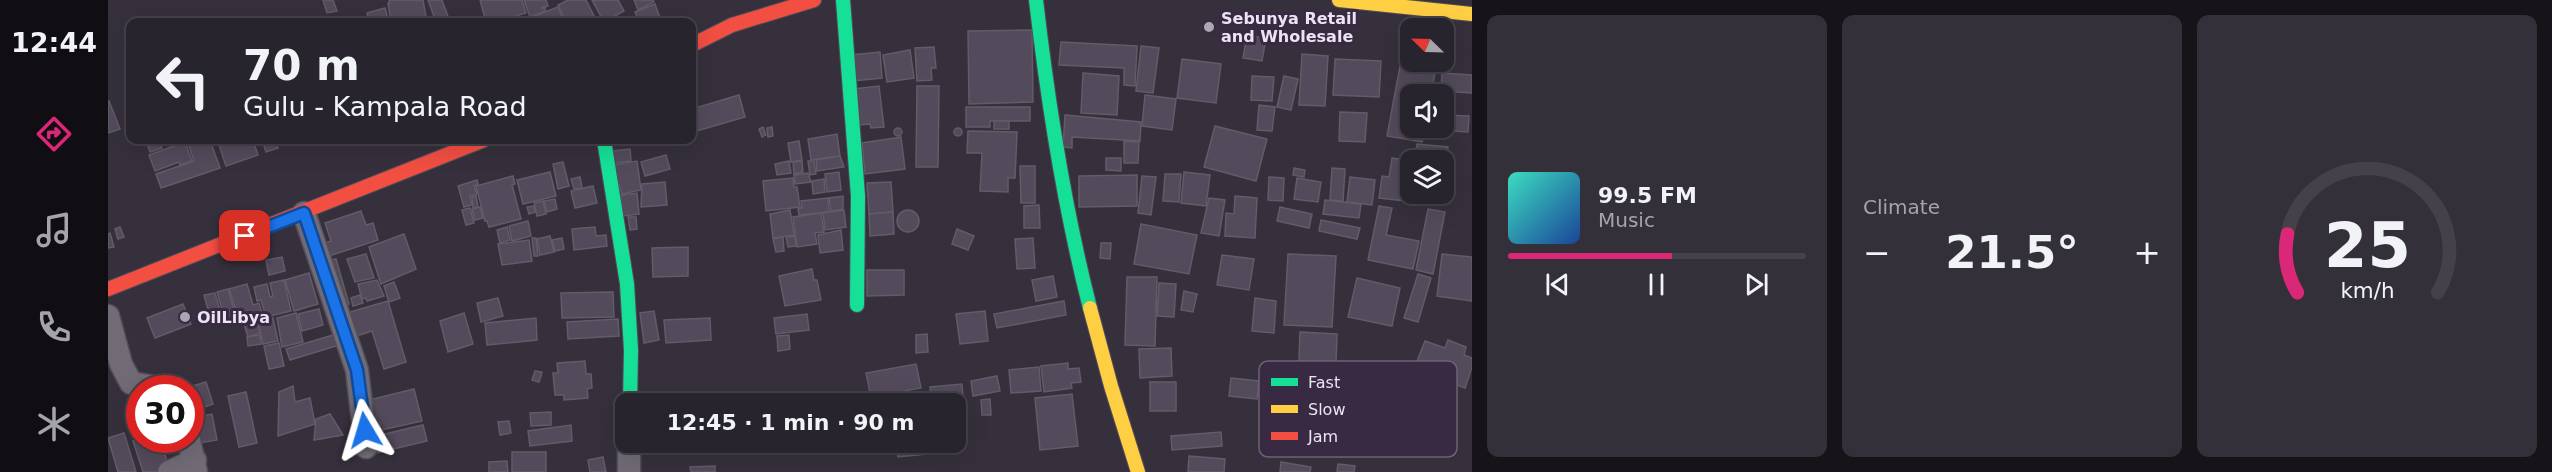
<!DOCTYPE html>
<html lang="en">
<head>
<meta charset="utf-8">
<style>
  body { margin:0; font-family:"DejaVu Sans",sans-serif; background:#343039; color:#f1f3f6; height:100vh; display:flex; flex-direction:column; font-size:22px; white-space:nowrap }
  * { box-sizing:border-box; margin:0 }
  p { font-size:20px; color:#a5a4aa }
  .icon { flex:none; width:33px; height:33px; fill:none; stroke:currentColor; stroke-width:2; stroke-linecap:round; stroke-linejoin:round }
  .map { position:relative; flex:1; overflow:hidden }
  .drawer { display:flex; flex-direction:column; gap:15px; padding:15px; background:#161419; width:1080px }
  .drawer>* { flex:none }
  .top-card { position:absolute; left:18px; top:18px; width:570px; height:126px; border-radius:12px; box-shadow:0 6px 24px #0002,0 0 0 2px #444149; background:#28242d; color:#f1f3f6; overflow:hidden }
  .needle { width:39px; rotate:293deg }
  .tools { position:absolute; left:1292px; top:18px; display:grid; gap:12px }
  .tools a { display:grid; place-items:center; width:54px; height:54px; border-radius:12px; background:#28242d; box-shadow:0 6px 24px #0002,0 0 0 2px #444149; font-size:30px }
  .speed { position:absolute; left:18px; top:375px; display:flex; gap:12px; font-size:30px; font-weight:700; text-align:center }
  .speed>* { display:grid; place-content:center; width:78px; height:78px; border-radius:50%; background:#28242d; box-shadow:0 6px 24px #0002,0 0 0 2px #444149; line-height:1 }
  .speed .limit { border:9px solid #d22; background:#fff; color:#111 }
  .pin { position:absolute; display:grid; place-items:center; width:51px; height:51px; color:#fff; margin:-26px; border-radius:12px; box-shadow:0 3px 9px #0006 }
  .me { position:absolute; width:66px; margin:-33px; rotate:353deg; stroke-linejoin:round; filter:drop-shadow(0 0 4px #0008) }
  .turn { display:flex; align-items:center; gap:21px; height:126px; padding:0 18px; font-size:27px }
  .turn .icon { width:78px; height:78px; stroke-width:2.5 }
  .turn b { display:block; font-size:42px; line-height:51px }
  .big { font-size:45px; font-weight:800; line-height:1.1 }
  .drawer .widget { flex:1; display:flex; flex-direction:column; justify-content:center; gap:9px; min-width:0; padding:0 21px; border-radius:12px; background:#343039 }
  .drawer .dial { align-items:center; gap:0 }
  .dial svg { height:156px; overflow:visible; fill:none; stroke:#444149; stroke-width:7; stroke-linecap:round; text-anchor:middle }
  .dial text { fill:#f1f3f6; stroke:none }
  .song { display:flex; align-items:center; gap:18px }
  .cover { width:72px; height:72px; border-radius:9px; background:linear-gradient(135deg,hsl(170 70% 55%),hsl(220 70% 35%)) }
  .played { height:6px; border-radius:3px; background:linear-gradient(90deg,#db2777 55%,#444149 55%) }
  .keys { display:flex; justify-content:space-around; direction:ltr }
  .heat { display:flex; justify-content:space-between; align-items:center; font-size:33px; direction:ltr }
  .drawer .tiles { flex:1; display:grid; gap:15px; grid-template-columns:repeat(3,1fr) }
  .trip { position:absolute; left:507px; top:393px; width:351px; height:60px; border-radius:12px; background:#28242d; box-shadow:0 6px 24px #0002,0 0 0 2px #444149; font-weight:800; line-height:60px; text-align:center }
  main { display:flex; flex:1; min-height:0 }
  .menu { display:flex; flex-direction:column; width:108px; justify-content:space-around; align-items:center; background:#100e12; color:#a5a4aa }
  .menu .icon { width:42px; height:42px }
  .menu .active { color:#db2777 }
  .menu b { font-size:27px; color:#f1f3f6 }
  .map>svg:first-child { display:block }
  .building { fill:#534a5b; stroke:#615c67; stroke-width:1.5 }
  .lines { fill:none; stroke-linecap:round; stroke-linejoin:round }
  .street-casing { stroke:#534d59; stroke-width:25 }
  .fast-casing { stroke:#534d59; stroke-width:16 }
  .slow-casing { stroke:#534d59; stroke-width:16 }
  .jam-casing { stroke:#534d59; stroke-width:16 }
  .street { stroke:#706b75; stroke-width:22 }
  .fast { stroke:#16e098; stroke-width:14 }
  .slow { stroke:#ffcf43; stroke-width:14 }
  .jam { stroke:#f24e42; stroke-width:14 }
  .route-casing { stroke:#114b97; stroke-width:15 }
  .route { stroke:#1a73e8; stroke-width:10 }
  .poi-dot { fill:#aca5b3; stroke:#372a42; stroke-width:2 }
  .labels { text-anchor:middle; dominant-baseline:central; stroke-width:6; stroke-linejoin:round; paint-order:stroke }
  .poi-label { font-size:16px; font-weight:bold; fill:#ebe4f3; stroke:#372a42; text-anchor:start }
  .key { fill:#372a42; stroke:#6d6277; stroke-width:1.5 }
  .key-label { font-size:16px; fill:#ebe4f3 }
</style>
</head>
<body>
<main>
<nav class="menu">
<b>12:44</b>
<svg class="icon active" aria-label="directions" viewBox="0 0 24 24"><path d="M12 3l9 9-9 9-9-9zM9 14v-3h6M13 9l2 2-2 2"/></svg>
<svg class="icon" aria-label="music" viewBox="0 0 24 24"><path d="M9 18V5l10-2v13"/><circle cx="6" cy="18" r="3"/><circle cx="16" cy="16" r="3"/></svg>
<svg class="icon" aria-label="phone" viewBox="0 0 24 24"><path d="M5 4h4l2 5-3 2q2 4 5 5l2-3 5 2v4C11 20 4 13 5 4z"/></svg>
<svg class="icon" aria-label="climate" viewBox="0 0 24 24"><path d="M12 3v18M4 7l16 10M4 17L20 7"/></svg>
</nav>
<div class="map">
<svg width="1364" height="472" viewBox="0 0 1364 472">
  <rect width="100%" height="100%" fill="#36303c"/>
  <g class="building">
    <path d="M215,0H225L229,11L219,13Z"/>
    <path d="M281,0H315L319,22H283L280,3H282Z"/>
    <path d="M320,0H334L342,22H328Z"/>
    <path d="M372,0H414L418,13L387,22H378Z"/>
    <path d="M416,0H438L440,6L433,8H437L438,11L422,17Z"/>
    <path d="M460,0H478L489,22H458L450,5Z"/>
    <path d="M484,0H510L516,11L496,22Z"/>
    <path d="M526,0H545L546,2L530,10Z"/>
    <path d="M547,4L552,18L541,22H531L527,12Z"/>
    <path d="M450,7L456,22H430L427,16Z"/>
    <path d="M277,8L281,22H261L259,13Z"/>
    <path d="M924,30L925,102L861,104L860,31Z"/>
    <path d="M1139,35L1158,38L1154,61L1135,58Z"/>
    <path d="M953,42L1029,46L1027,86L1016,85V68L951,65Z"/>
    <path d="M1033,46L1051,48L1045,93L1028,91Z"/>
    <path d="M826,47L828,68H823L824,80L809,81L807,48Z"/>
    <path d="M802,50L806,78L779,82L775,55Z"/>
    <path d="M772,52L774,78L745,81L743,55Z"/>
    <path d="M1194,54L1220,56L1217,106L1191,105Z"/>
    <path d="M1074,59L1113,64L1108,103L1069,98Z"/>
    <path d="M1227,59L1273,61L1271,97L1225,95Z"/>
    <path d="M1293,61L1328,68L1323,94H1302V128H1317L1314,142L1279,136Z"/>
    <path d="M975,73L1011,76L1009,115L973,113Z"/>
    <path d="M1334,73L1364,75V93L1333,91Z"/>
    <path d="M1144,76L1166,77L1164,101L1143,100Z"/>
    <path d="M1176,76L1190,79L1183,110L1169,107Z"/>
    <path d="M771,86L776,127L763,128L762,124L750,125L746,89Z"/>
    <path d="M809,86H831L830,167H808Z"/>
    <path d="M631,95L637,117L585,132L584,109Z"/>
    <path d="M1037,95L1068,99L1064,130L1034,126Z"/>
    <path d="M1,101L12,129L0,133V102Z"/>
    <path d="M1151,105L1167,107L1164,131L1149,130Z"/>
    <path d="M858,107H922V121H882V127H858Z"/>
    <path d="M1232,112L1259,113L1257,142L1231,141Z"/>
    <path d="M957,115L1033,122L1032,141L964,137V148L955,147Z"/>
    <path d="M1335,115L1361,116L1360,132L1328,130V128H1335Z"/>
    <rect x="886" y="121" width="15" height="8"/>
    <path d="M1107,126L1159,139L1148,181L1096,167Z"/>
    <path d="M655,127L658,135L654,137L651,129Z"/>
    <path d="M664,127L665,136L660,137L659,128Z"/>
    <circle cx="790" cy="132" r="4"/>
    <circle cx="850" cy="132" r="4"/>
    <path d="M860,131L909,132L907,178H900V192L872,191L874,153H859Z"/>
    <path d="M729,134L732,156L703,160L700,139Z"/>
    <path d="M793,137L797,169L757,174L754,143Z"/>
    <path d="M38,140H51L54,148L42,152Z"/>
    <path d="M79,140H102L112,168L53,188L48,174L86,161Z"/>
    <path d="M115,140H145L150,155L118,166L111,145L116,144Z"/>
    <path d="M154,140H167L170,148L158,152Z"/>
    <path d="M691,141L694,160L683,162L680,143Z"/>
    <path d="M1016,141L1031,142L1030,163H1016Z"/>
    <path d="M77,142L84,161L72,165L71,162L47,171L41,155Z"/>
    <path d="M1309,144L1340,147L1335,193V160H1307Z"/>
    <path d="M522,149L523,161L506,163L504,151Z"/>
    <path d="M558,155L562,169L537,176L533,162Z"/>
    <path d="M732,156L736,167L709,171L708,160Z"/>
    <path d="M998,158H1013V171L998,170Z"/>
    <path d="M1284,158L1302,161V194H1335L1334,205L1271,198L1274,176L1281,177Z"/>
    <path d="M529,161L533,190L514,194L505,165Z"/>
    <path d="M681,161L683,173L669,175L667,164Z"/>
    <path d="M694,161L695,172L686,174L685,162Z"/>
    <path d="M700,161H706L708,174L702,175Z"/>
    <path d="M455,162L461,186L450,189L445,164Z"/>
    <path d="M912,166H927V203H913Z"/>
    <path d="M1186,168L1197,170L1196,177L1185,175Z"/>
    <path d="M1224,168L1237,169L1235,201L1222,200Z"/>
    <path d="M442,172L448,196L415,204L409,180Z"/>
    <path d="M731,172L733,190L719,192L717,174Z"/>
    <path d="M1076,172L1102,175L1098,206L1073,203Z"/>
    <path d="M700,173L703,182L687,184L686,175Z"/>
    <path d="M1057,174H1073L1071,202L1055,201Z"/>
    <path d="M1029,175V206L971,207V176Z"/>
    <path d="M405,176L407,184L404,185L413,219L381,227L379,221H377L368,186Z"/>
    <path d="M1034,176L1048,177L1043,215L1030,213Z"/>
    <path d="M472,177L474,188L466,189L463,179Z"/>
    <path d="M1161,177L1176,178L1175,201L1160,200Z"/>
    <path d="M1242,177L1267,180L1264,205L1239,202Z"/>
    <path d="M685,178L686,187H689L692,207L658,211L655,181Z"/>
    <path d="M1189,178L1213,182L1210,202L1186,199Z"/>
    <path d="M716,179L717,192L705,194L704,181Z"/>
    <path d="M369,180L370,184L366,186L369,194L362,196L364,205L356,207L350,186Z"/>
    <path d="M557,182L559,205L533,207L534,184Z"/>
    <path d="M783,182L785,212L761,214L759,183Z"/>
    <path d="M485,186L489,203L467,208L463,191Z"/>
    <path d="M529,193L531,214L515,216L513,195Z"/>
    <path d="M368,196L370,207L365,208L364,197Z"/>
    <path d="M735,196V209L723,211L721,198Z"/>
    <path d="M1127,196L1149,198L1147,238L1117,236L1118,213L1126,214Z"/>
    <path d="M720,198L721,212L691,215L690,209L694,208L693,201Z"/>
    <path d="M1101,198L1117,200L1111,236L1093,233Z"/>
    <path d="M447,199L449,209L439,212L436,201Z"/>
    <path d="M1217,200L1253,204L1251,218L1215,214Z"/>
    <path d="M435,201L438,214L429,216L426,203Z"/>
    <path d="M931,205L932,228H916V206Z"/>
    <path d="M426,206L427,212L421,214L419,207Z"/>
    <path d="M1271,206L1284,208L1278,235L1311,241L1305,269L1260,260Z"/>
    <path d="M372,207L375,218L367,220L364,209Z"/>
    <path d="M1172,207L1204,214L1201,228L1169,221Z"/>
    <path d="M362,208L366,223L358,225L354,210Z"/>
    <path d="M1320,209L1337,212L1325,274L1308,270Z"/>
    <path d="M682,210L686,235L665,238L662,214Z"/>
    <path d="M736,210L738,227L717,230L715,213Z"/>
    <circle cx="800" cy="221" r="11"/>
    <path d="M253,211L258,225L265,223L270,240L218,257L213,244L223,241L217,223Z"/>
    <path d="M785,212L786,234L762,236L761,214Z"/>
    <path d="M713,213L716,232L707,233L709,244L689,247L685,217Z"/>
    <path d="M520,217H528L529,229L522,230Z"/>
    <path d="M1213,220L1252,228L1249,239L1211,231Z"/>
    <path d="M420,221L423,236L404,241L401,226Z"/>
    <path d="M1033,224L1089,235L1081,274L1026,264Z"/>
    <path d="M12,227L16,237L10,239L7,229Z"/>
    <path d="M399,227L402,240L392,243L389,230Z"/>
    <path d="M487,227L488,236L498,235L499,246L466,250L464,229Z"/>
    <path d="M849,229L866,236L860,250L844,244Z"/>
    <path d="M733,230L735,250L712,253L710,235Z"/>
    <path d="M2,233L6,247L0,248V234Z"/>
    <path d="M296,234L308,269L273,284L261,247Z"/>
    <path d="M442,236L446,252L432,255L429,239Z"/>
    <path d="M687,236L688,246L680,247L678,237Z"/>
    <path d="M675,237L676,251L668,252L665,239Z"/>
    <path d="M424,238H428L430,256H426Z"/>
    <path d="M454,238L456,249L447,251L444,240Z"/>
    <path d="M925,238L927,268L909,269L907,239Z"/>
    <path d="M421,240L424,261L394,265L390,244Z"/>
    <path d="M993,243H1003L1002,259L992,258Z"/>
    <path d="M580,247V276L545,277L544,248Z"/>
    <path d="M258,254L266,278L247,282L239,259Z"/>
    <path d="M1180,254L1228,256L1224,327L1176,325Z"/>
    <path d="M1334,254L1364,257V301L1329,296Z"/>
    <path d="M1114,255L1146,259L1141,290L1109,285Z"/>
    <path d="M174,257L177,271L161,275L158,260Z"/>
    <path d="M228,259L241,304L229,308L215,262Z"/>
    <path d="M704,269L706,280H709L713,300L677,306L671,276Z"/>
    <path d="M759,270H796V295L759,296Z"/>
    <path d="M201,273L210,304L186,311L177,280Z"/>
    <path d="M1310,274L1323,278L1310,322L1296,318Z"/>
    <path d="M945,276L949,297L928,301L924,280Z"/>
    <path d="M1019,277H1049L1047,346L1017,345Z"/>
    <path d="M1249,278L1292,288L1284,326L1240,317Z"/>
    <path d="M176,280L183,311L158,317L153,300L149,301L146,287L159,284L162,297L165,296L162,283Z"/>
    <path d="M269,280L276,296L259,301L258,298L254,299L250,284Z"/>
    <path d="M286,282L292,298L281,302L276,286Z"/>
    <path d="M1051,283L1068,284L1066,317L1049,316Z"/>
    <path d="M139,284L145,305L151,303L155,317L132,323L121,289Z"/>
    <path d="M120,289L129,320L118,324L109,292Z"/>
    <path d="M1076,291L1089,294L1085,312L1073,310Z"/>
    <path d="M505,292L506,317L454,318L453,293Z"/>
    <path d="M107,293L113,314L102,317L96,295Z"/>
    <path d="M252,295L255,303L245,306L243,298Z"/>
    <path d="M390,298L395,316L373,322L369,303Z"/>
    <path d="M1147,298L1168,301L1166,333L1144,331Z"/>
    <path d="M280,301L298,362L276,369L264,331L239,339L232,315Z"/>
    <path d="M956,301L958,315L889,328L886,314Z"/>
    <path d="M75,304L83,324L47,338L39,318Z"/>
    <path d="M211,309L215,325L194,331L190,314Z"/>
    <path d="M546,311L551,340L536,343L532,313Z"/>
    <path d="M877,311L880,341L852,344L848,314Z"/>
    <path d="M188,313L195,342L174,347L169,318Z"/>
    <path d="M356,313L365,344L340,352L332,321Z"/>
    <path d="M699,314L701,330L668,334L666,318Z"/>
    <path d="M165,318L170,341L155,344L150,321Z"/>
    <path d="M428,318L429,340L379,345L377,323Z"/>
    <path d="M602,318L603,340L558,343L556,320Z"/>
    <path d="M510,319L511,336L460,339L459,322Z"/>
    <path d="M149,321L152,333L140,337L136,324Z"/>
    <path d="M1192,332L1229,334L1228,363L1191,361Z"/>
    <path d="M819,334L820,352L808,353V335Z"/>
    <path d="M152,335L153,344L140,346L139,337Z"/>
    <path d="M225,335L228,346L182,360L178,349Z"/>
    <path d="M681,335L682,349L670,351L669,336Z"/>
    <path d="M1340,340L1358,347L1356,355L1364,358V367L1357,388L1306,369L1317,341L1337,348Z"/>
    <path d="M171,343L176,366L161,369L156,346Z"/>
    <path d="M1063,348L1064,376L1032,378L1031,349Z"/>
    <path d="M477,361L478,374H483L484,388L479,389L480,398L456,400V395H447L445,373H450L449,363Z"/>
    <path d="M960,363V369L971,368L973,382L963,383L964,388L936,392L933,366Z"/>
    <path d="M808,364L813,388L763,397L758,373Z"/>
    <path d="M931,367L933,391L903,393L901,370Z"/>
    <path d="M427,371L434,372L431,382L424,380Z"/>
    <path d="M889,376L892,391L865,396L863,381Z"/>
    <path d="M1123,378L1151,381L1149,399L1121,396Z"/>
    <path d="M98,382L105,404L82,412V388H78Z"/>
    <rect x="1042" y="382" width="26" height="29"/>
    <path d="M854,384L855,397L823,400L822,387Z"/>
    <path d="M185,386L187,402L202,398L207,424L170,436L171,392Z"/>
    <path d="M306,389L314,421L264,432L257,401Z"/>
    <path d="M138,392L149,443L131,447L120,396Z"/>
    <path d="M698,394L699,404H680V395Z"/>
    <path d="M964,394L970,446L932,450L927,398Z"/>
    <path d="M882,399L883,415H874L873,400Z"/>
    <path d="M443,412V425L423,426L422,413Z"/>
    <path d="M104,414L109,440L87,444L82,418Z"/>
    <path d="M222,414L235,435L206,440L208,419Z"/>
    <path d="M401,421L403,433L392,435L390,422Z"/>
    <path d="M315,425L319,441L268,453L264,437Z"/>
    <path d="M463,425L464,441L422,446L420,431Z"/>
    <path d="M1113,432L1114,446L1064,450L1063,436Z"/>
    <path d="M16,433L28,472H10L0,438Z"/>
    <path d="M32,438L52,440L61,467L47,472H35L25,441Z"/>
    <path d="M788,442H818L819,454L790,457Z"/>
    <rect x="404" y="452" width="34" height="20"/>
    <path d="M1081,456L1117,459L1116,472H1080Z"/>
    <path d="M495,457L498,472H482L480,460Z"/>
    <path d="M399,461L400,472H381V462Z"/>
    <path d="M1173,462L1203,467L1202,472H1172Z"/>
    <path d="M1230,464L1247,466L1246,472H1229Z"/>
    <path d="M607,466V472H583L582,467Z"/>
  </g>
  <g class="lines">
    <defs>
      <g id="street">
        <path d="M196,213L249,370L258,447"/>
        <path d="M0,316L13,364L23,383L53,388"/>
        <path d="M81,440L88,472"/>
        <path d="M521,442V472"/>
        <path d="M61,472L87,460"/>
      </g>
      <g id="fast">
        <path d="M735,0L750,196L749,305"/>
        <path d="M928,0C940,104 956,207 982,308"/>
        <path d="M496,140L519,284L523,350L522,404"/>
      </g>
      <g id="slow">
        <path d="M1231,0L1364,14"/>
        <path d="M982,308L1003,386L1030,472"/>
      </g>
      <g id="jam">
        <path d="M584,45L624,25L706,0"/>
        <path d="M0,289L376,140"/>
      </g>
    </defs>
    <use href="#street" class="street-casing"/>
    <use href="#fast" class="fast-casing"/>
    <use href="#slow" class="slow-casing"/>
    <use href="#jam" class="jam-casing"/>
    <use href="#street" class="street"/>
    <use href="#fast" class="fast"/>
    <use href="#slow" class="slow"/>
    <use href="#jam" class="jam"/>
  </g>
  <g class="lines">
    <defs>
      <path id="route" d="M137,236L196,213L249,370L257,430"/>
    </defs>
    <use href="#route" class="route-casing"/>
    <use href="#route" class="route"/>
  </g>
  <g class="poi-dot">
    <circle cx="1101" cy="27" r="6"/>
    <circle cx="77" cy="317" r="6"/>
  </g>
  <g class="labels">
    <g class="poi-label">
      <text x="1113" y="18">Sebunya Retail<tspan x="1113" dy="18">and Wholesale</tspan></text>
      <text x="89" y="317">OilLibya</text>
    </g>
  </g>
  <rect x="1151" y="361" width="198" height="96" rx="9" class="key"/>
  <rect x="1163" y="378" width="27" height="8" fill="#16e098"/>
  <rect x="1163" y="405" width="27" height="8" fill="#ffcf43"/>
  <rect x="1163" y="432" width="27" height="8" fill="#f24e42"/>
  <g class="key-label">
    <text x="1200" y="388">Fast</text>
    <text x="1200" y="415">Slow</text>
    <text x="1200" y="442">Jam</text>
  </g>
</svg>
<div class="tools">
<a><svg class="needle" viewBox="-14 -14 28 28"><path d="M0-13l5 13h-10z" fill="#e53935"/><path d="M0 13l5-13h-10z" fill="#a5a4aa"/></svg></a>
<a><svg class="icon" aria-label="sound" viewBox="0 0 24 24"><path d="M4 9h4l5-4v14l-5-4H4zM17 9q2 3 0 6"/></svg></a>
<a><svg class="icon" aria-label="layers" viewBox="0 0 24 24"><path d="M12 4l9 5-9 5-9-5zM3 14l9 5 9-5"/></svg></a>
</div>
<div class="speed"><div class="limit">30</div></div>
<div class="pin" style="left:137px;top:236px;background:#d93025"><svg class="icon" aria-label="arrive" viewBox="0 0 24 24"><path d="M6 21V4h12l-3 4 3 4H6"/></svg></div>
<svg class="me" style="left:257px;top:430px" viewBox="-20 -20 40 40"><path d="M0-17L14 15 0 8-14 15z" fill="#1a73e8" stroke="#fff" stroke-width="4"/></svg>
<div class="trip">12:45 · 1 min · 90 m</div>
<div class="top-card">
<div class="turn"><svg class="icon" aria-label="left" viewBox="0 0 24 24"><path d="M17 20v-9H6M10 6l-5 5 5 5"/></svg><div><b>70 m</b>Gulu - Kampala Road</div></div>
</div>
</div>
<section class="drawer">
<div class="tiles">
<div class="widget">
<div class="song"><i class="cover"></i><div><b>99.5 FM</b><p>Music</p></div></div>
<div class="played"></div>
<div class="keys"><svg class="icon" aria-label="previous" viewBox="0 0 24 24"><path d="M18 5L8 12l10 7zM5 5v14"/></svg><svg class="icon" aria-label="pause" viewBox="0 0 24 24"><path d="M8 5v14M16 5v14"/></svg><svg class="icon" aria-label="next" viewBox="0 0 24 24"><path d="M6 5l10 7-10 7zM19 5v14"/></svg></div>
</div>
<div class="widget"><p>Climate</p>
<div class="heat"><a>−</a><b class="big">21.5°</b><a>+</a></div>
</div>
<div class="widget dial"><svg viewBox="0 0 100 80">
<path d="M14 69A42 42 0 1 1 86 69"/>
<path d="M14 69A42 42 0 0 1 9 39" stroke="#db2777"/>
<text x="50" y="56" font-size="32" font-weight="700">25</text>
<text x="50" y="72" font-size="11">km/h</text>
</svg></div>
</div>
</section>
</main>
</body>
</html>
